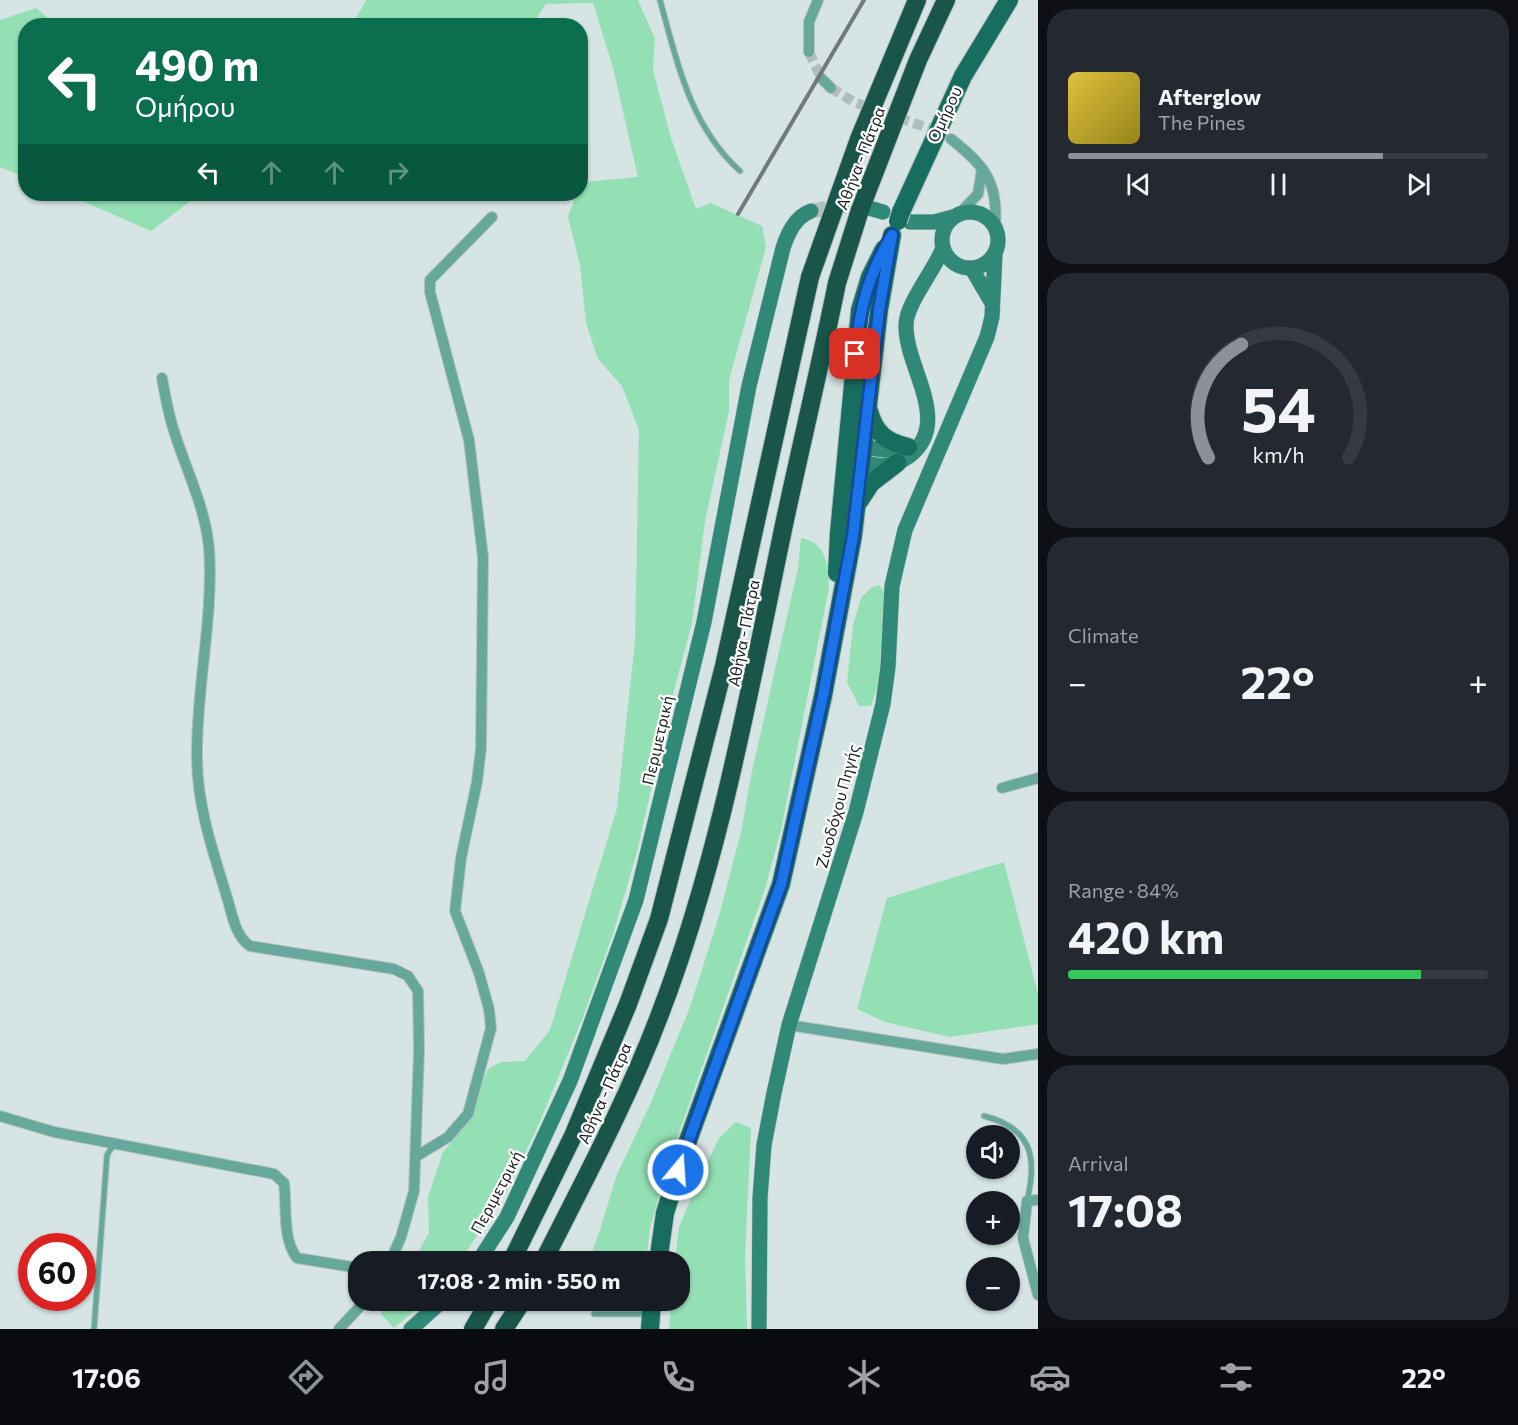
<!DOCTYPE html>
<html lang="en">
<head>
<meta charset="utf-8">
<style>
  body { margin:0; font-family:Commissioner,sans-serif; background:#242831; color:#f1f3f6; height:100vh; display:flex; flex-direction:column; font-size:22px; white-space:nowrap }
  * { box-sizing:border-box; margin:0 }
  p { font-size:20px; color:#9ea1a6 }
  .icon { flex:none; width:33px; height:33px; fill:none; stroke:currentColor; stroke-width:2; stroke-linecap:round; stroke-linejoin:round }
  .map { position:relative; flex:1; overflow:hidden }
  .details { display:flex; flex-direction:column; gap:9px; padding:9px; background:#0d0f14; width:480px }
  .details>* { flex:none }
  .top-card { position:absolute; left:18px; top:18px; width:570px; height:183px; border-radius:24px; box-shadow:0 2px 4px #0004; background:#0b6e4f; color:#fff; overflow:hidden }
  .tools { position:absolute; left:966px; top:1125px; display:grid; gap:12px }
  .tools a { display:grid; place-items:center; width:54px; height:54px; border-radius:50%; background:#171b24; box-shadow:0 2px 4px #0004; font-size:30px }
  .speed { position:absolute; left:18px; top:1233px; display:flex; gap:12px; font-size:30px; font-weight:700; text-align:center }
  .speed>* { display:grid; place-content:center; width:78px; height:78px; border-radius:50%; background:#171b24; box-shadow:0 2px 4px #0004; line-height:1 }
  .speed .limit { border:9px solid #d22; background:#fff; color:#111 }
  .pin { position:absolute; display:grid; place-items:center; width:51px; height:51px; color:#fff; margin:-26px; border-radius:12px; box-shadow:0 3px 9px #0006 }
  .me { position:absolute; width:66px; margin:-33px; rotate:18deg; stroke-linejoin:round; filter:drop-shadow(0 0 4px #0008) }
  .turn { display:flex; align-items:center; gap:21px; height:126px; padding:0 18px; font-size:27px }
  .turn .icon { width:78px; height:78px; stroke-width:2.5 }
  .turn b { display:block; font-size:42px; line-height:51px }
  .lanes { display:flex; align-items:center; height:57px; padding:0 18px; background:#0003; justify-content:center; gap:30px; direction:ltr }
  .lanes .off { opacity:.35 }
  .big { font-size:45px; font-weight:700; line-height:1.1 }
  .details .tile { flex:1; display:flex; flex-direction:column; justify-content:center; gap:9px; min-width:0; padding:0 21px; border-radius:24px; background:#242831 }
  .details .dial { align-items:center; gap:0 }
  .dial svg { height:156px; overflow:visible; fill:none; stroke:#363941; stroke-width:7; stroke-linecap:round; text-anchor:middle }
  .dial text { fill:#f1f3f6; stroke:none }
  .song { display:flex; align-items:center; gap:18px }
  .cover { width:72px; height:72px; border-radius:9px; background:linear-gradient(135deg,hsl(50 70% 55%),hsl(50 70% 35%)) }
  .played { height:6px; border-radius:3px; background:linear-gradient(90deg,#8c9099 75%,#363941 75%) }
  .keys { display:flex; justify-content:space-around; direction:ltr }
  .heat { display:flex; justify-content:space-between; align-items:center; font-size:33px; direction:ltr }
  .charge { height:9px; border-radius:4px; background:linear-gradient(90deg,#34c759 84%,#363941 0) }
  .trip { position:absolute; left:348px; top:1251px; width:342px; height:60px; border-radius:24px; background:#171b24; box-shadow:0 2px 4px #0004; font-weight:700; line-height:60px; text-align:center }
  .dock { display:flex; height:96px; justify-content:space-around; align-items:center; background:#090b0e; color:#9ea1a6 }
  .dock .icon { width:42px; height:42px }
  .dock .active { color:#8c9099 }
  .dock b { font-size:27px; color:#f1f3f6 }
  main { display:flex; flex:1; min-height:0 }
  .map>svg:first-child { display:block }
  .green { fill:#94e0b5 }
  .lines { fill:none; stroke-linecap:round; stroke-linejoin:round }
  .street-tunnel { stroke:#b0bdbd; stroke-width:10; stroke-dasharray:10 5; stroke-linecap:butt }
  .secondary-tunnel { stroke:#b0bdbd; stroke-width:15; stroke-dasharray:15 8; stroke-linecap:butt }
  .lane-casing { stroke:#b4c1c1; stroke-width:7 }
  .street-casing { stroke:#b4c1c1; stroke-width:12 }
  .secondary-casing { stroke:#b4c1c1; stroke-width:16 }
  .primary-casing { stroke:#b4c1c1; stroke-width:20 }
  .highway-casing { stroke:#b4c1c1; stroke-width:20 }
  .lane { stroke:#66a899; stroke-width:5 }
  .street { stroke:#66a899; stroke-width:10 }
  .secondary { stroke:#308876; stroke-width:15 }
  .primary { stroke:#186e5e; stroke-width:18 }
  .highway { stroke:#195549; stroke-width:18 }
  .rail { stroke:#717a7a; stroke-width:4 }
  .primary-bridge-casing { stroke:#b4c1c1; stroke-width:20; stroke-linecap:butt }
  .primary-bridge { stroke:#186e5e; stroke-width:18 }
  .route-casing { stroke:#114b97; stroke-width:15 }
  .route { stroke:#1a73e8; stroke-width:10 }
  .labels { text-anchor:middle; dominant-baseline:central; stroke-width:4.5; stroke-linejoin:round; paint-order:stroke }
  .street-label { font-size:16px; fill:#1a1f1f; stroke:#fff }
</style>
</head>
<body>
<main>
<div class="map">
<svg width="1038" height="1329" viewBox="0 0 1038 1329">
  <rect width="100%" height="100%" fill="#d6e4e4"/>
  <g class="green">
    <path d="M366,0H638L655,39L653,70L671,138L696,209L711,203L762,226L766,247L729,380V411L705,521L692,623L669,709L637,852L613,934L583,1017L539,1124L508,1189L460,1261H413L429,1233L428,1197L443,1152L464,1127L488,1069L501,1062L525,1061L550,1030L617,808L635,641L639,430L622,386L598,359L586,323L580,265L568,216L577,194H580L583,182L638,177L613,68L593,3L546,4L532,25L352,26Z"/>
    <path d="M36,8L56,25L26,26L25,177L0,167V20Z"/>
    <path d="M66,194H206L197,196L151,231Z"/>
    <path d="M801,538C827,542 828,566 829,588L781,830L765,889L664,1175L650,1229L646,1261L588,1262L599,1233L616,1177L652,1100L690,1007L719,916L742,828L751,776L798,568Z"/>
    <path d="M879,585L884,592L879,681L871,706H859L847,682L853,626L861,598L871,588Z"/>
    <path d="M1004,862L1038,994V1024L950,1037L885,1022L857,1009L887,898Z"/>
    <path d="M736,1122L751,1128L745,1256L747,1329H669L671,1301L680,1300V1262L675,1261L679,1227L690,1201L719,1138Z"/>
    <path d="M385,1301V1300L426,1301L394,1328L381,1314Z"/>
  </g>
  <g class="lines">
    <g class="street-tunnel">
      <path d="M809,52L821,78"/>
      <path d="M831,88L854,102L942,133"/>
    </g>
    <path class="secondary-tunnel" d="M811,211L849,205L869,208"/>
    <defs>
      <g id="lane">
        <path d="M660,0C677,62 690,126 740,171"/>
        <path d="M984,1116C1031,1128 1038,1156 1027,1201"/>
        <path d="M594,1314H649"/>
        <path d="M94,1329L107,1155L114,1144"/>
      </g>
      <g id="street">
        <path d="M809,52V22L818,0"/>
        <path d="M821,78L831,88"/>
        <path d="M951,139C984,165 999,182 995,227"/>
        <path d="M960,213L978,194L982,169"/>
        <path d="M162,378C165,395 168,413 174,431C186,470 205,506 209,548C214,618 196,687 197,757C197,804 212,849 226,894C232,912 234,935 250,946L394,969L408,976L418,991L419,1050L414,1191L401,1237L390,1262"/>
        <path d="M1002,788L1038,778"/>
        <path d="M789,1025L1003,1059L1038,1054"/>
        <path d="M0,1116L54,1132L274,1174L284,1183C287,1206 282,1239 297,1258L358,1268"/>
        <path d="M417,1156L448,1137L468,1114L491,1028L489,1009L479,973L455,911L461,858L477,782L481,748L483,557L469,440L430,292V280L492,217"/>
        <path d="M1038,1200L1027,1201L1023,1238L1038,1295"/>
        <path d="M339,1329L366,1300"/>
      </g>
      <g id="secondary">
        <path d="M869,208L883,212"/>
        <circle cx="970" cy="240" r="28"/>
        <path d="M910,222H934L953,217"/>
        <path d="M972,269L992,303"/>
        <path d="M854,446L885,450L907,448"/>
        <path d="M852,458C871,466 890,470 908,457C954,423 905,368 906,325C906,304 934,271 943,248"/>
        <path d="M478,1262L507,1217L570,1081L636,900L704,622L749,386L783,248C788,233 795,217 811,211"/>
        <path d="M411,1329L443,1300"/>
        <path d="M759,1329L760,1198L764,1145L774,1093L789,1025L856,812L883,704L888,667L892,586L905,530L987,337L992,317L995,254"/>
      </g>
      <g id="primary">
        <path d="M901,212L963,76L1009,0"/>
        <path d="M869,411C875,433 886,442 908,447"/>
        <path d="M860,500L871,483L897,463"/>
        <path d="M837,573L839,533L860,310L870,277L884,249"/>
        <path d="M658,1262L665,1213L685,1149L781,884L823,696L853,536L879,310L892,235"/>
        <path d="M650,1329L652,1300"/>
      </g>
      <g id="highway">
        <path d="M511,1262L573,1136L628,1004L659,919L724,666L810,277L859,139L917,0"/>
        <path d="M543,1262C584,1181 628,1099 660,1014C721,855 750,686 785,520C802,441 821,362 837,283L860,210L918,60L946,0"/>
        <path d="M473,1329L490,1300"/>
        <path d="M504,1329L523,1300"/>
      </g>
    </defs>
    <use href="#lane" class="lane-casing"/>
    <use href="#street" class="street-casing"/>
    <use href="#secondary" class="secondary-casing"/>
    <use href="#primary" class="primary-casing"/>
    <use href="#highway" class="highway-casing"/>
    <use href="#lane" class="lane"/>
    <use href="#street" class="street"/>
    <use href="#secondary" class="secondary"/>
    <use href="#primary" class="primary"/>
    <use href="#highway" class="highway"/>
    <path class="rail" d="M738,214L864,0"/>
    <defs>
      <path id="primary-bridge" d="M898,221L901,212"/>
    </defs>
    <use href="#primary-bridge" class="primary-bridge-casing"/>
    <use href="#primary-bridge" class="primary-bridge"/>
  </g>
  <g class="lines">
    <defs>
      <path id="route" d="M678,1170L781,884L823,696L853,536L879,310L892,235C868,276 860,307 855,354"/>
    </defs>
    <use href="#route" class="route-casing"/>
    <use href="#route" class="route"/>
  </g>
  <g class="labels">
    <g class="street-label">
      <text transform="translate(944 114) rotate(-65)">Ομήρου</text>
      <text transform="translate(860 158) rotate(-69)">Αθήνα - Πάτρα</text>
      <text transform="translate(743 633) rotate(-79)">Αθήνα - Πάτρα</text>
      <text transform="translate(657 740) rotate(-77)">Περιμετρική</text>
      <text transform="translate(837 806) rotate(-75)">Ζωοδόχου Πηγής</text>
      <text transform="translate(604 1093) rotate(-66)">Αθήνα - Πάτρα</text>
      <text transform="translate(496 1192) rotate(-62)">Περιμετρική</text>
    </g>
  </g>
</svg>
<div class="tools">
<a><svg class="icon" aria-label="sound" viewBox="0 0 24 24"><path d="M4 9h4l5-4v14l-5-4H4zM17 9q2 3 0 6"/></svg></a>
<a>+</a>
<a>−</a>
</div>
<div class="speed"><div class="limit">60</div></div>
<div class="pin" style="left:855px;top:354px;background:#d93025"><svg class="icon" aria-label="arrive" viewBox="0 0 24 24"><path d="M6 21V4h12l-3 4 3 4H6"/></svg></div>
<svg class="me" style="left:678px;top:1170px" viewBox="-20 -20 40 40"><circle r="17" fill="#1a73e8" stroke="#fff" stroke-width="3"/><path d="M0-11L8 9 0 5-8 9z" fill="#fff"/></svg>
<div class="trip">17:08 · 2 min · 550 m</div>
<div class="top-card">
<div class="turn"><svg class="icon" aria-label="left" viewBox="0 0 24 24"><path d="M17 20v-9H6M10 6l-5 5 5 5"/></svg><div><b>490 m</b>Ομήρου</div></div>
<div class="lanes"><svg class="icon" aria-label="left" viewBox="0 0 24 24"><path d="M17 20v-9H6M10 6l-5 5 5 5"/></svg><svg class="icon off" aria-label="ahead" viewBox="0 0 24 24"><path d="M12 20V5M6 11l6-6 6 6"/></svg><svg class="icon off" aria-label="ahead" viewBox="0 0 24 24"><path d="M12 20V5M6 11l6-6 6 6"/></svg><svg class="icon off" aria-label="right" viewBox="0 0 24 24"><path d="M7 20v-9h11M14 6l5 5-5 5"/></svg></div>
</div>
</div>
<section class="details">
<div class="tile">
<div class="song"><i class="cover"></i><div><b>Afterglow</b><p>The Pines</p></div></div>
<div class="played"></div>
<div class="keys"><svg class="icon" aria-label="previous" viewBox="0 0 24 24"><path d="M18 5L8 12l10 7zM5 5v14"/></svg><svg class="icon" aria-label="pause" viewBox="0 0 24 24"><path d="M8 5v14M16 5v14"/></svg><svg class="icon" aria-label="next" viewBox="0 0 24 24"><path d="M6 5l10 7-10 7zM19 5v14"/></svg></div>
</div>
<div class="tile dial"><svg viewBox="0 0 100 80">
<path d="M14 69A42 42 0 1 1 86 69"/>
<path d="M14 69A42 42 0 0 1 31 11" stroke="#8c9099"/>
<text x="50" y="56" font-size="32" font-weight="700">54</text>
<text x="50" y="72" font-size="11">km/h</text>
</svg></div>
<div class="tile"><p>Climate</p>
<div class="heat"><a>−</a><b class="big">22°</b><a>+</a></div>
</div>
<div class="tile"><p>Range · 84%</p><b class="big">420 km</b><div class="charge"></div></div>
<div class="tile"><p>Arrival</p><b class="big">17:08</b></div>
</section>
</main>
<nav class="dock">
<b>17:06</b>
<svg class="icon active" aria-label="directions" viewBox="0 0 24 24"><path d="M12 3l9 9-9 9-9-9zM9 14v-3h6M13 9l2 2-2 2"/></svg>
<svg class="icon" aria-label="music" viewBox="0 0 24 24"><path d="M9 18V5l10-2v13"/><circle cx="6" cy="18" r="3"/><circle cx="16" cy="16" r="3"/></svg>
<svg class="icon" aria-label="phone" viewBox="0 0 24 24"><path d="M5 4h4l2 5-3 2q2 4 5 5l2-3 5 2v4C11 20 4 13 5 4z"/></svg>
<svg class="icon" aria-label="climate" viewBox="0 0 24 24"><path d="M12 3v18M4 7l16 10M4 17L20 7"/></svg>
<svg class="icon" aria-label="car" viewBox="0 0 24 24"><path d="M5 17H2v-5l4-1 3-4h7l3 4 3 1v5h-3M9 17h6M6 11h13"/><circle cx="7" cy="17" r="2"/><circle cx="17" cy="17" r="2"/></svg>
<svg class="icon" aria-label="filters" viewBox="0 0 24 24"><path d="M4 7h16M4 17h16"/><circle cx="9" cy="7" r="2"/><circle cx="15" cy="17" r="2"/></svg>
<b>22°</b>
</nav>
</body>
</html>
